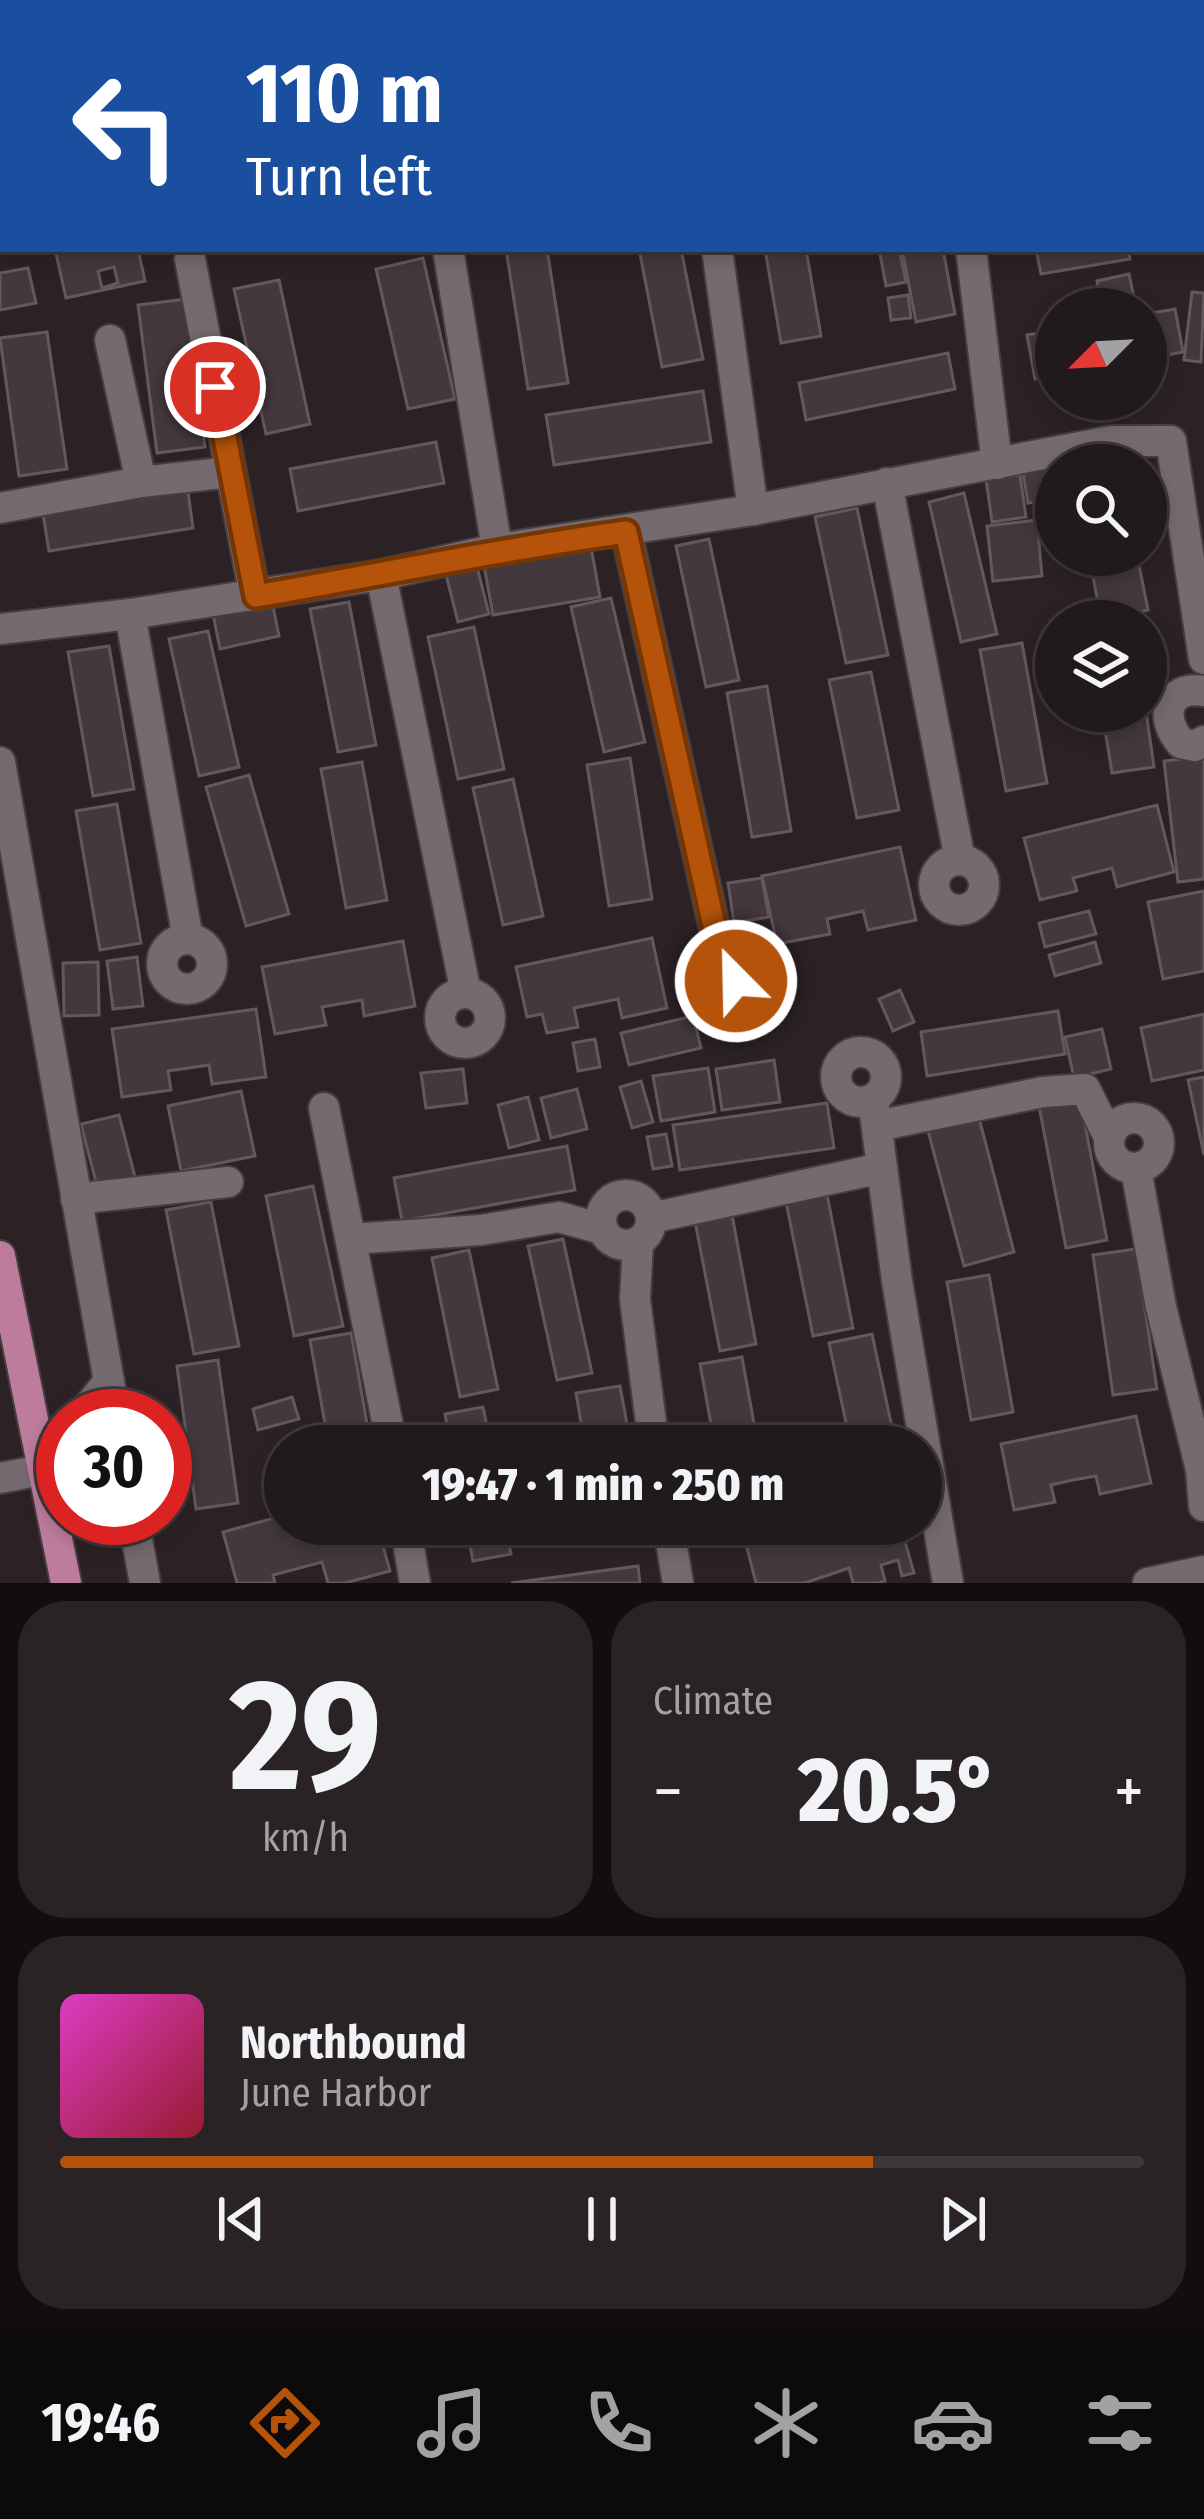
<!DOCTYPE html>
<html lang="en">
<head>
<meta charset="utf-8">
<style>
  body { margin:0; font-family:"Fira Sans Condensed",sans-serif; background:#292325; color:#f1f3f6; height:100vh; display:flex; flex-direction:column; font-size:45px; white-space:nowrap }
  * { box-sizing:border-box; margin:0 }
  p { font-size:39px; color:#a2a1a3 }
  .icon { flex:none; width:66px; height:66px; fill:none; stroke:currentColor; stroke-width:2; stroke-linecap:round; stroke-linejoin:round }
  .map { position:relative; height:1583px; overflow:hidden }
  .details { display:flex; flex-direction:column; gap:18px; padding:18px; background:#120e0f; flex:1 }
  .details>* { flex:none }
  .banner { position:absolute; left:0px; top:0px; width:1206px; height:252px; box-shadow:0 6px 18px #0003,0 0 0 3px #3e383b; background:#1a4fa0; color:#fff; overflow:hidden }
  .needle { width:78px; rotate:246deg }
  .fabs { position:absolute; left:1035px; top:288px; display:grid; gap:24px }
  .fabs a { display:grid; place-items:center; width:132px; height:132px; border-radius:50%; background:#211a1c; box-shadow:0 6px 18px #0003,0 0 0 3px #3e383b; font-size:60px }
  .speed { position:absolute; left:36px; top:1389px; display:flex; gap:24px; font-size:60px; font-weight:700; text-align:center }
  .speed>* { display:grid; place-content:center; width:156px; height:156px; border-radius:50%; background:#211a1c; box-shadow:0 6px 18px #0003,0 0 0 3px #3e383b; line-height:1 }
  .speed .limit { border:18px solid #d22; background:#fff; color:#111 }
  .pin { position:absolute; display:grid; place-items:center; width:102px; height:102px; color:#fff; margin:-51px; border:6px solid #fff; border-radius:50%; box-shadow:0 3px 12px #0007 }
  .me { position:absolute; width:132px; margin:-66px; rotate:337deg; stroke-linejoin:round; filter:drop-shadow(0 0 9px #0008) }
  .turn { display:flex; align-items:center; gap:42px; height:252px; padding:0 48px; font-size:54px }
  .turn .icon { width:156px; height:156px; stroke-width:2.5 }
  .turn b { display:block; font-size:84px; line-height:102px }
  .big { font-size:90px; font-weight:800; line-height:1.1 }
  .details .card { flex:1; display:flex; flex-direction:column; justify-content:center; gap:18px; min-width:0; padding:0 42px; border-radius:48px; background:#292325 }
  .details .dial { align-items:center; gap:0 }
  .dial b { font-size:156px; line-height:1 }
  .song { display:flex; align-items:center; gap:36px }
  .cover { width:144px; height:144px; border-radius:18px; background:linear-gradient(135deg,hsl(310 70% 55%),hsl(350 70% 35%)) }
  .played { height:12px; border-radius:6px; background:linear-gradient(90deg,#b45309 75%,#3e383b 75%) }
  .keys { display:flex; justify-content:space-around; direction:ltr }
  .heat { display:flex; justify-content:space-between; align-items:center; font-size:66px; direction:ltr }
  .details .tiles { flex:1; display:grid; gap:18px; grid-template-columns:1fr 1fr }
  .card:last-child { grid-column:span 2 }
  .trip { position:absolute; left:264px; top:1425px; width:678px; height:120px; border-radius:60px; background:#211a1c; box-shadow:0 6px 18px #0003,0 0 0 3px #3e383b; font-weight:800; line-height:120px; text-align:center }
  .tab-bar { display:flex; height:192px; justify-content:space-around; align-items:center; background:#0d0a0b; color:#a2a1a3 }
  .tab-bar .icon { width:84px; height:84px }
  .tab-bar .current { color:#b45309 }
  .tab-bar b { font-size:54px; color:#f1f3f6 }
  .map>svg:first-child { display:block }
  .building { fill:#43383d; stroke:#64585d; stroke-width:3; fill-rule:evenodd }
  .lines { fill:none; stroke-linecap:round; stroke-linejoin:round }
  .minor-casing { stroke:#463d41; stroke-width:34 }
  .major-casing { stroke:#463d41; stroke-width:34 }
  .minor { stroke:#756a6f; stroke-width:30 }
  .major { stroke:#be7c9c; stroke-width:30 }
  .route-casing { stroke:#753606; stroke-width:30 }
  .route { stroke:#b45309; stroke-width:21 }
</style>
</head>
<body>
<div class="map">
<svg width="1204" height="1583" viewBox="0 0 1204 1583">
  <rect width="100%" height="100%" fill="#2c2226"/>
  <g class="building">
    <path d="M148,0H350L351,3H133Z"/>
    <rect x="740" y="0" width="123" height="3"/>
    <path d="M55,249H138L145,281L66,298ZM114,267L118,283L102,288L98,271Z"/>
    <path d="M506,249H547L568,383L528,389Z"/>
    <path d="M639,249H681L703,359L662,367Z"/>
    <path d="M765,249H806L821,336L781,343Z"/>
    <path d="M879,249H899L906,282L886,286Z"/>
    <path d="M902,249H943L955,314L916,322Z"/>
    <path d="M1036,249H1128L1130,259L1041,274Z"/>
    <path d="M423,258L455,399L408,409L376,269Z"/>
    <path d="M28,268L36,303L0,310V273Z"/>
    <path d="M1129,274L1133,293L1101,299L1097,281Z"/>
    <path d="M279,280L310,424L266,434L234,289Z"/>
    <path d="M1192,292L1204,293L1201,362L1184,360Z"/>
    <path d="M908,295L911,318L891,320L888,298Z"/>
    <path d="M186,299L205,447L157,453L138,305Z"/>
    <path d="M1175,309L1183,352L1146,359V314Z"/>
    <path d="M1056,330V375L1035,379L1027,335Z"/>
    <path d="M47,332L67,469L19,476L0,338Z"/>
    <path d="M948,353L955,389L806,420L799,383Z"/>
    <path d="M703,391L711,442L554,465L546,415Z"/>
    <path d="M436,442L444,483L298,511L290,469Z"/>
    <path d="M1046,468L1051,500L1028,503L1023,472Z"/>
    <path d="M1020,475L1026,517L992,522L986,479Z"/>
    <path d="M187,485L193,528L49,551L42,508Z"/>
    <path d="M964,493L997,634L961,642L929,502Z"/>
    <path d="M857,508L888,655L846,663L815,517Z"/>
    <path d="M1037,520L1042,576L993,581L987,526Z"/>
    <path d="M709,539L739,680L706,687L676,546Z"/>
    <path d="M590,541L600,597L493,615L483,560Z"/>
    <path d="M1089,555H1137L1148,610L1101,619Z"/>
    <path d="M475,559L489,614L458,622L444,567Z"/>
    <path d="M611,598L645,742L604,752L571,607Z"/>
    <path d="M272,601L279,636L220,649L213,614Z"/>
    <path d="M349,602L376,745L338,752L310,609Z"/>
    <path d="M474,627L504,769L458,779L428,637Z"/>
    <path d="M208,631L239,767L199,776L169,639Z"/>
    <path d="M1022,643L1047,783L1006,791L980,650Z"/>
    <path d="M109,646L134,789L93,796L68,652Z"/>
    <path d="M871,672L899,810L857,818L829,680Z"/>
    <path d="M767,686L791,831L752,837L727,693Z"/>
    <path d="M1102,711H1146L1154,767L1112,773Z"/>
    <path d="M1204,756V879L1178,882L1164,761Z"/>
    <path d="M630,758L652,899L609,906L587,765Z"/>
    <path d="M362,762L387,900L346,908L321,769Z"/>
    <path d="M249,775L289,914L246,926L206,787Z"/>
    <path d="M513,779L543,916L503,925L473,788Z"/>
    <path d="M117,804L141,943L100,950L76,811Z"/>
    <path d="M1157,805L1174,872L1117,887L1112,868L1073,878L1077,891L1040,900L1024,838Z"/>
    <path d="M900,847L916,920L868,930L863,911L827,919L830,934L777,944L762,876Z"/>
    <path d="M762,878L769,917L734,923L728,883Z"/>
    <path d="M1204,891V971L1163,979L1148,902Z"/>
    <path d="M1089,911L1096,934L1045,947L1039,923Z"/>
    <path d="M652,938L667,1008L622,1018L618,999L574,1008L578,1027L547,1033L542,1014L527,1017L516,967Z"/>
    <path d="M403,941L415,1006L364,1016L362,1000L322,1007L326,1025L275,1034L262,967Z"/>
    <path d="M1095,942L1101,963L1055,976L1049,955Z"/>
    <path d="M771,955L780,993L750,1000L741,962Z"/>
    <path d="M137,957L143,1006L113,1009L107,961Z"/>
    <path d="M98,962L99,1015L64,1016L63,963Z"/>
    <path d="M900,990L914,1022L893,1031L879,999Z"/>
    <path d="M256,1009L266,1077L212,1084L209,1065L168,1071L171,1090L122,1097L112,1029Z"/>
    <path d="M1058,1011L1065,1054L927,1076L921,1032Z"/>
    <path d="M1204,1014V1070L1152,1081L1141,1028Z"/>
    <path d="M693,1016L701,1048L629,1065L621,1033Z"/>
    <path d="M1102,1029L1111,1069L1074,1078L1065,1037Z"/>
    <path d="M595,1039L600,1067L578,1071L573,1043Z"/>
    <path d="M774,1060L780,1102L722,1110L716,1069Z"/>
    <path d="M708,1068L715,1112L661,1121L653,1076Z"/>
    <path d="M463,1069L467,1103L426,1108L421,1073Z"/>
    <path d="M1204,1077V1155L1188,1080Z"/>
    <path d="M641,1081L653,1122L632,1128L620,1087Z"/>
    <path d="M577,1089L587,1129L551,1138L541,1098Z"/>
    <path d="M241,1091L255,1156L181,1171L168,1106Z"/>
    <path d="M528,1097L539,1140L509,1148L498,1105Z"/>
    <path d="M1080,1098L1107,1240L1066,1248L1039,1106Z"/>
    <path d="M827,1103L834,1148L680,1170L673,1125Z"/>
    <path d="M978,1114L1014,1252L964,1266L927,1127Z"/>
    <path d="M119,1115L135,1177L97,1186L81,1124Z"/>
    <path d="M666,1134L672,1166L653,1169L647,1137Z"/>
    <path d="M567,1146L575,1190L402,1221L394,1178Z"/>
    <path d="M825,1184L853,1328L813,1336L784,1192Z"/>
    <path d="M313,1186L343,1326L294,1336L266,1196Z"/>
    <path d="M211,1202L239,1346L194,1354L166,1210Z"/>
    <path d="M730,1204L756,1344L720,1351L693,1211Z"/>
    <path d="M563,1239L592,1373L557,1380L528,1246Z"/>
    <path d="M1136,1249L1157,1389L1113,1395L1093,1255Z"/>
    <path d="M469,1250L498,1389L460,1397L432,1258Z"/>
    <path d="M989,1275L1013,1412L971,1420L947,1282Z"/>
    <path d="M351,1333L371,1446H329L310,1340Z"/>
    <path d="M872,1334L896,1446H851L829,1343Z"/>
    <path d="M742,1357L758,1446H715L700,1364Z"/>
    <path d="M218,1360L238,1503L196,1509L177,1366Z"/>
    <path d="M620,1386L631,1446H585L576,1393Z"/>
    <path d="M292,1397L299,1419L258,1430L253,1409Z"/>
    <path d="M483,1407L491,1446H451L445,1414Z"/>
    <path d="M1136,1416L1151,1483L1100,1494L1096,1476L1073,1480L1051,1485L1055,1502L1014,1510L1001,1444Z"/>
    <path d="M285,1515V1524H377L390,1571L345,1583H328L322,1562L273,1575L275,1583H237L223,1532Z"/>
    <path d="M466,1524H505L511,1554L473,1561Z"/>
    <path d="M599,1524H645L646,1533L602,1540Z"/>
    <path d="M820,1524H900L914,1573L902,1576L898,1560L881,1565L885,1581L877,1583H853L849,1568L805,1583H756L746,1544Z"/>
    <path d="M638,1566L640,1583H511Z"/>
  </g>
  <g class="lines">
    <defs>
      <g id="minor">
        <path d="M924,0V3"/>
        <path d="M1151,0V3"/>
        <path d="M1199,0L1200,3"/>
        <path d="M448,249L497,549"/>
        <path d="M717,249L753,510"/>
        <path d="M971,249L997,464"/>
        <path d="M190,259L255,596"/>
        <path d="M110,340L141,482"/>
        <path d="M887,483L960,860"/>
        <path d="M0,508L141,482L231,472"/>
        <path d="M626,531L719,948"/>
        <path d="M381,575L466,993"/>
        <path d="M130,614L188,939"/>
        <path d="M0,629L130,614L381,575L497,549L753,510L1111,441H1171L1204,659"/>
        <path d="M1204,691C1166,685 1159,718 1181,743L1195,746L1204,741"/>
        <path d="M0,762L115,1416"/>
        <circle cx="959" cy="885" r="25"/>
        <circle cx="187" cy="964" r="25"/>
        <path d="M719,948L733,953L737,991C714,1006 695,993 693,968L707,950Z"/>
        <circle cx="465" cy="1018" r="25"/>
        <circle cx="861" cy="1077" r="25"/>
        <path d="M873,1099L897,1281L948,1583"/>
        <path d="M324,1108L392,1446"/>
        <circle cx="1134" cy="1143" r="25"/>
        <path d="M877,1126L1043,1092L1085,1089L1109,1137"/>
        <path d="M1136,1169L1161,1307L1201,1470L1204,1506"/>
        <circle cx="626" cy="1220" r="25"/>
        <path d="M76,1199L228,1182"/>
        <path d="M651,1218L882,1168"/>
        <path d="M351,1239L481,1230L559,1217L602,1229"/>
        <path d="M638,1242L635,1299L654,1446"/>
        <path d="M81,1416L109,1381"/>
        <path d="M0,1478L42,1470L63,1441"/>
        <path d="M133,1518L145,1583"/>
        <path d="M405,1524L415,1583"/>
        <path d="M668,1524L678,1583"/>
        <path d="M1148,1583L1204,1571"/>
      </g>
      <path id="major" d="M0,1256L66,1583"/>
    </defs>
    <use href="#minor" class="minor-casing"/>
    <use href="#major" class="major-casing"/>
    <use href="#minor" class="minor"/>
    <use href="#major" class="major"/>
  </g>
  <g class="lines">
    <defs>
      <path id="route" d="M215,387L256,596C379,575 501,549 626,532L719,948L733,952L736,981"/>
    </defs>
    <use href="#route" class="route-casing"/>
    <use href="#route" class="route"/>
  </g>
</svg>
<div class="fabs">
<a><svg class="needle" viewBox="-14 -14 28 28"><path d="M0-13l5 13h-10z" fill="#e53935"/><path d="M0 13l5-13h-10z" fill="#a2a1a3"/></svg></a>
<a><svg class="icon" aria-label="search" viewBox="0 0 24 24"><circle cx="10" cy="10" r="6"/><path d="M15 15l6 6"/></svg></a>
<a><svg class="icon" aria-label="layers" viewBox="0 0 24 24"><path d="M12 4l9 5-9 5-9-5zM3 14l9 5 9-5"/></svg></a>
</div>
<div class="speed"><div class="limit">30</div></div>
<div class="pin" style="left:215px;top:387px;background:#d93025"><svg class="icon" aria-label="arrive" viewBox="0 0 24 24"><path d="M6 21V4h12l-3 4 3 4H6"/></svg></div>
<svg class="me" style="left:736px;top:981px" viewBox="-20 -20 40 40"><circle r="17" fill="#b45309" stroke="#fff" stroke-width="3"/><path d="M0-11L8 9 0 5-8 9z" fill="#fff"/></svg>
<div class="trip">19:47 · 1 min · 250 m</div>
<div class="banner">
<div class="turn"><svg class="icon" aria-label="left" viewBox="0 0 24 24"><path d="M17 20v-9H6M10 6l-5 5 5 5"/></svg><div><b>110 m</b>Turn left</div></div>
</div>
</div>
<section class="details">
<div class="tiles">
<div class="card dial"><b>29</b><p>km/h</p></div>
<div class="card"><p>Climate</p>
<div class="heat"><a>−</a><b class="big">20.5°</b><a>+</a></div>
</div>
<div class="card">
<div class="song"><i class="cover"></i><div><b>Northbound</b><p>June Harbor</p></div></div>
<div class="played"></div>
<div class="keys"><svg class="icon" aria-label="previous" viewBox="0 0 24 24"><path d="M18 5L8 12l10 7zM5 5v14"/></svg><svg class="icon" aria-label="pause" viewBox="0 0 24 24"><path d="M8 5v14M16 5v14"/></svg><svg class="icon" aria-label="next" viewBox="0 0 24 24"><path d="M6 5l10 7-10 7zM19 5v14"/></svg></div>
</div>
</div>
</section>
<nav class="tab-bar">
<b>19:46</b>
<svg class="icon current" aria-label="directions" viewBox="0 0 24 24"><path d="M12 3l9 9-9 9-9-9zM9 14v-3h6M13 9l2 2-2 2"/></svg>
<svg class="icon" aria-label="music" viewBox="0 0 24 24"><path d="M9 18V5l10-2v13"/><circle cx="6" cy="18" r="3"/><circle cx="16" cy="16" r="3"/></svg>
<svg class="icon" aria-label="phone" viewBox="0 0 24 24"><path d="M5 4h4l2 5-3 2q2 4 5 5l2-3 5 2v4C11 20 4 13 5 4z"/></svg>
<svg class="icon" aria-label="climate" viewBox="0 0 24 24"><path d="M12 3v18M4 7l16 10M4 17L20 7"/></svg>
<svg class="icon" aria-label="car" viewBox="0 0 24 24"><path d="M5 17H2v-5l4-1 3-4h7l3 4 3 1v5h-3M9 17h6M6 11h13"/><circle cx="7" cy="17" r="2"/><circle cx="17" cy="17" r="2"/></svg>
<svg class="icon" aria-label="filters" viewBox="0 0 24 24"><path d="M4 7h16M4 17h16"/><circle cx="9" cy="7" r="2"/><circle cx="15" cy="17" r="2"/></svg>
</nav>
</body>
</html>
